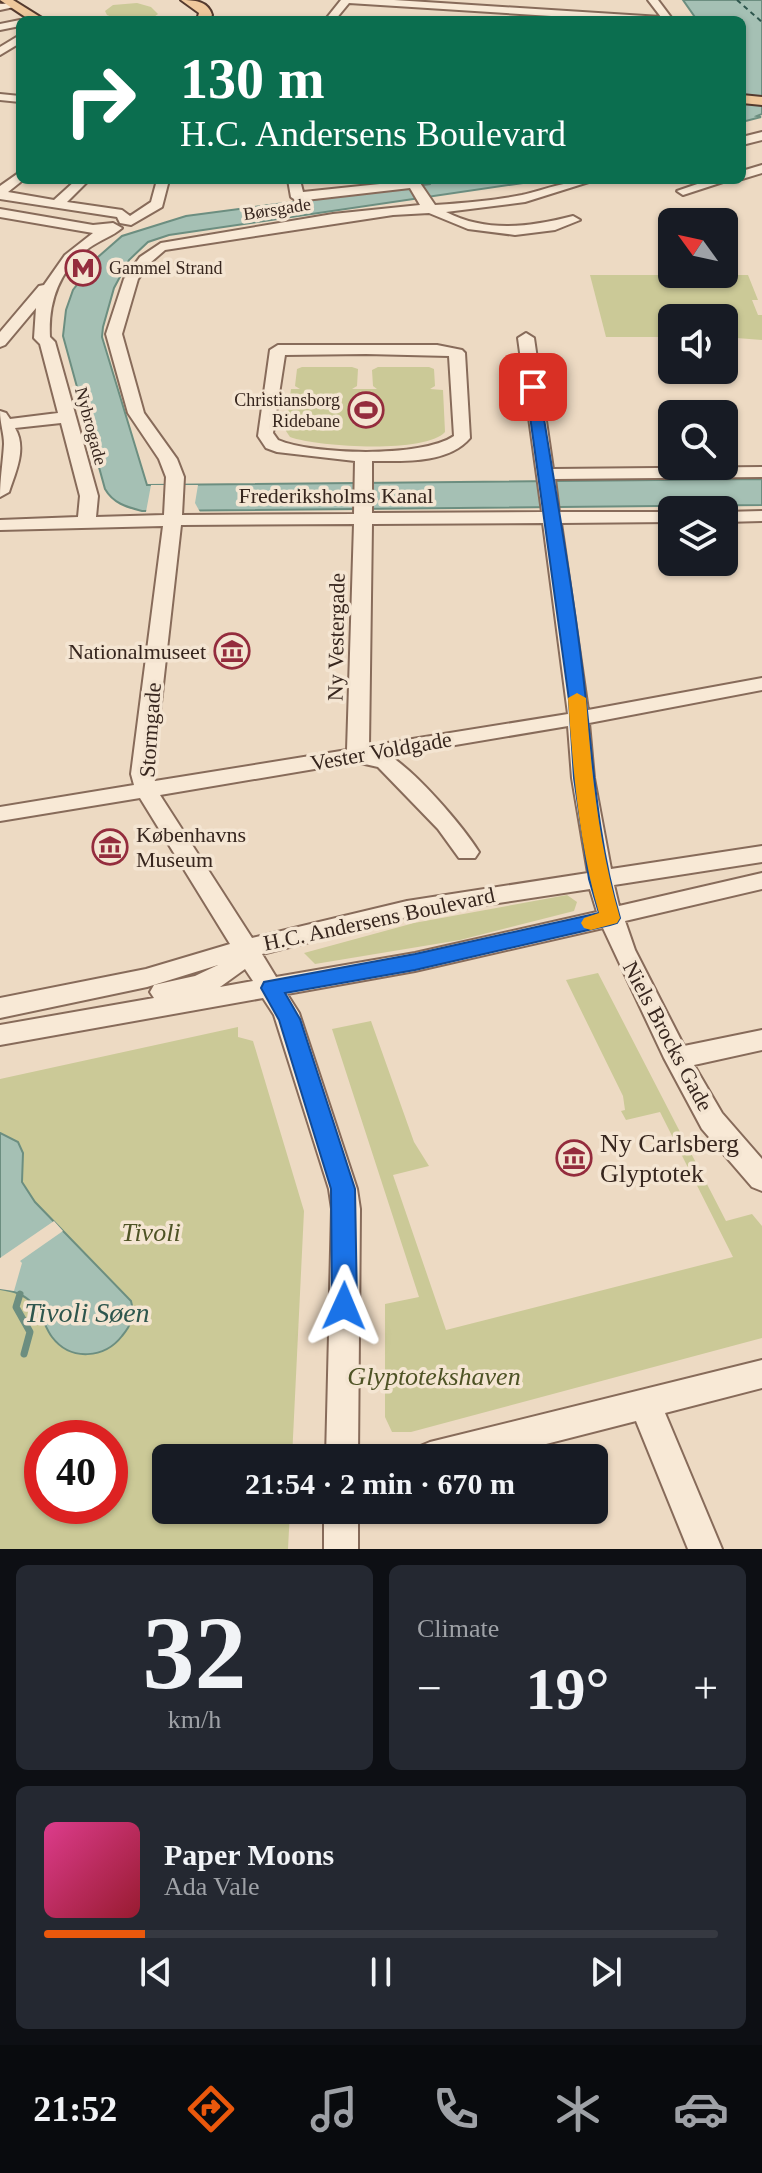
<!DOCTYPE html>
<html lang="en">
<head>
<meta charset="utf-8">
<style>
  body { margin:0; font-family:Georgia,serif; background:#242831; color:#f1f3f6; height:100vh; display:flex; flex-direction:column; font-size:30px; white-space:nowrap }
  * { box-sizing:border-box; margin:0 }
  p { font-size:26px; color:#9ea1a6 }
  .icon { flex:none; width:44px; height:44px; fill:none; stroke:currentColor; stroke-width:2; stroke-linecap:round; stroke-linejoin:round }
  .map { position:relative; height:1549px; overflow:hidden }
  .panel { display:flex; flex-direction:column; gap:16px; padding:16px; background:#0d0f14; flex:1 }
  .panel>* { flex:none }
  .guide { position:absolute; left:16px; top:16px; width:730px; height:168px; border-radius:12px; box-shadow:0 2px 6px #0004; background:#0b6e4f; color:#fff; overflow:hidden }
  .needle { width:52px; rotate:303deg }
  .controls { position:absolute; left:658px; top:208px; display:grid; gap:16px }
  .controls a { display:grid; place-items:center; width:80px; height:80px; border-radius:12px; background:#171b24; box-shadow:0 2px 6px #0004; font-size:40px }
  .speed { position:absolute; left:24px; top:1420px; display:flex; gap:16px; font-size:40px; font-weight:700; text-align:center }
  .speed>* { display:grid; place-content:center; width:104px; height:104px; border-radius:50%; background:#171b24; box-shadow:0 2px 6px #0004; line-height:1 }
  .speed .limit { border:12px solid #d22; background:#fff; color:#111 }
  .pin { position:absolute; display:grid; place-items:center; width:68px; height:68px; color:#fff; margin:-34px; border-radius:16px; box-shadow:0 4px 12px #0006 }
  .me { position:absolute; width:88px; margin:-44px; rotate:1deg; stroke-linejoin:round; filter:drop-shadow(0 0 6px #0008) }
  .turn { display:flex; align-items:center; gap:28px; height:168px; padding:0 32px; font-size:36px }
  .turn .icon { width:104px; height:104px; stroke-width:2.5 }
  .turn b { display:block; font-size:56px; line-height:68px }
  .big { font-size:60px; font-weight:700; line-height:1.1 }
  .panel .widget { flex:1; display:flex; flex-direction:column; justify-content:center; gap:12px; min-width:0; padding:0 28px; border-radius:12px; background:#242831 }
  .panel .dial { align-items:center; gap:0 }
  .dial b { font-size:104px; line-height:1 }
  .song { display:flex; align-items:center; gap:24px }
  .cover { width:96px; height:96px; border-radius:12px; background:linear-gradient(135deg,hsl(330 70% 55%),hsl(350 70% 35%)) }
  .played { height:8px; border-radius:4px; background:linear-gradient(90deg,#ea580c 15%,#363941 15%) }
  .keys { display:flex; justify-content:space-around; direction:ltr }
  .heat { display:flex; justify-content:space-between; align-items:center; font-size:44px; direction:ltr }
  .panel .tiles { flex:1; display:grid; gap:16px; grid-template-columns:1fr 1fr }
  .widget:last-child { grid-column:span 2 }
  .trip { position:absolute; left:152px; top:1444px; width:456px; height:80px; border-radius:12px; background:#171b24; box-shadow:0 2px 6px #0004; font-weight:700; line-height:80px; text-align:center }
  .tabs { display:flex; height:128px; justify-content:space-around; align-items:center; background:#090b0e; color:#9ea1a6 }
  .tabs .icon { width:56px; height:56px }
  .tabs .on { color:#ea580c }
  .tabs b { font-size:36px; color:#f1f3f6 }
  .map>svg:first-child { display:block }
  .green { fill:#cbc997; fill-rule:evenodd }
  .water { fill:#a5c0b4; stroke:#6c8e80; stroke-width:2 }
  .pier { fill:#eddac3 }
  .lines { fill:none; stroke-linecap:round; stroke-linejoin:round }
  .stream { stroke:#6c8e80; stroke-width:7 }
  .ferry { stroke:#2e564d; stroke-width:2; stroke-dasharray:5 4; stroke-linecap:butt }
  .minor-casing { stroke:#876b5a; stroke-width:4 }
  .major-casing { stroke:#543a2e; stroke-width:4 }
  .minor { fill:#f8e9d6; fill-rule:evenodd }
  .major { fill:#efc89c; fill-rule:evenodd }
  .route { fill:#1a73e8; stroke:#114b97; stroke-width:2 }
  .slow { fill:#f59e0b }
  .labels { text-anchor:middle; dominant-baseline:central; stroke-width:7; stroke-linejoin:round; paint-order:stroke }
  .far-street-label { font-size:18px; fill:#37261e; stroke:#f4e5d2 }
  .far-poi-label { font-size:18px; fill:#37261e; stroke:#f4e5d2; text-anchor:start }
  .street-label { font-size:22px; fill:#37261e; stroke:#f4e5d2 }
  .poi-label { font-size:22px; fill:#37261e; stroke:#f4e5d2; text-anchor:end }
  .near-poi-label { font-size:26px; fill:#37261e; stroke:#f4e5d2; text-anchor:start }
  .near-park-label { font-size:26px; font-style:italic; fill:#4e5325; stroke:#f4e5d2 }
  .near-water-label { font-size:28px; font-style:italic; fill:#2e564d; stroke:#f4e5d2 }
</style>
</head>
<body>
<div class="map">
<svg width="762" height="1549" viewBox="0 0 762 1549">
  <rect width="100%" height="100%" fill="#eddac3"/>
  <g class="green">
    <path d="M137,3L151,7L158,14C145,24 122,21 107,15L105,11L113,5Z"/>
    <path d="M590,275H748L758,300H752L758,315H762V340L724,337V318H672V337H606Z"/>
    <path d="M302,367H352L358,369L357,386L352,389H377L373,386L372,370L378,367H429L434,369L435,386L430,389L443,390L445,432C425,454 318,447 290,437L286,431L291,389H300L295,386L297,369Z"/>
    <path d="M567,895L577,902L574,911L460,940L315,964L304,953L414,923Z"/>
    <path d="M598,973L726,1221L752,1214L762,1226V1338L411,1432H392L385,1417V1304L419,1297L332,1029L371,1021L414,1142L429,1166L393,1175L446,1330L733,1257L660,1112L626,1120L621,1111L625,1110L623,1096L566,980Z"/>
    <path d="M238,1027V1037L253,1041L304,1211L292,1458H166V1510H290L288,1549H0V1079ZM42,1438H110V1506H42Z"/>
  </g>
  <g class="water">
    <path d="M683,0H762V114L757,116L761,117L742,122V20H697Z"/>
    <path d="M432,180H543L169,235L148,242L129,260L114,288L103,327L102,337L147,485L762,479V505L142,511C126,507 113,503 105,489L63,336L66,310L73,290L98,257L122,236L186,216L430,184Z"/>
    <path d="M0,1133L18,1142L23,1153L22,1182L35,1202L131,1301C135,1315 132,1324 122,1336C105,1358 71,1362 52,1337C45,1328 42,1313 33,1304C24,1294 13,1291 0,1289Z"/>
  </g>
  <g class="pier">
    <path d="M151,485H198L195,503L200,512H146Z"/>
    <path d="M54,1221L63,1231L20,1261L22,1263L14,1291L0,1289V1258Z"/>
  </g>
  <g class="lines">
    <path class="stream" d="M20,1294L16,1307L30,1332L24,1354"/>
    <path class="ferry" d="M737,0L762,22"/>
    <defs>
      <g id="minor">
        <path d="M341,0H394L661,17L648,0H658L673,20H614L349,3L335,20H325Z"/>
        <path d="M14,3V7L0,10V4Z"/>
        <path d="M20,20V26L0,30V24Z"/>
        <path d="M20,35V43L0,55V47Z"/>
        <path d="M0,94L20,96V102L0,100Z"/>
        <path d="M762,132V140L742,145V137Z"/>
        <path d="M762,165V173L742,179V171Z"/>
        <path d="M20,172V180H23L8,192L54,200L76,180H89L67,202L122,210L130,216L151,202L157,180H169L162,207L131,225L120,223L117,217L0,199V186Z"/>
        <path d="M288,180H300L303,192L418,180L435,205C464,203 493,201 522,195C547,189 569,180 595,180L525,202L446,212C487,233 530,227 573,216L580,220L555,230L515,235L468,229L429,213L393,215L165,250L150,263L138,279L122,334L144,413L177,459L184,477L182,515L354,514L355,461L277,452L266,448L258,436L270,350L278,345H437L462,350L465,353L470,438C448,464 403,461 372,461V513L542,512L518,338L526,333L534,338L553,469L762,467V477L555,479L559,512H672V522L561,523L588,710L762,678V690L589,723L594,778L611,869L762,846V862L614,885L619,906L762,873V889L625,921L635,950L684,1046L762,1030V1050L694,1065L722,1113L762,1159V1191L752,1187L702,1129L664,1058L603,928L415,971L287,994L299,1013L357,1189L360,1209L358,1458H326L332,1209L329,1189L274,1015L263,998L0,1045V1025L154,998L150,992L154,985L195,976L218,965L147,987L0,1018V998L146,969L230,944L140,798L0,821V807L134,785L131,774L163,526L0,530V520L78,517L80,496L61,423L15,428C27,448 16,471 9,492L0,497C0,479 3,462 4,444C4,434 0,423 0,411L6,413L10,419L58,413L40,344L34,338L36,308L5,345L0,347V332L39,286L44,285L65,255L93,233L0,217V209L93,225L113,223L122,228C113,236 100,240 89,248C60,269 48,301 50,337L55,342L98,496L96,517L164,515L166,477L159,459L128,413L106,334L124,279L140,257L161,243L333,214L420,205L410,188L297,201L291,197ZM366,354L449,356L454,436C422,458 313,455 278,440L273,433L285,355ZM543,523L568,714L369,746L372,524ZM354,524L347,750L155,781L153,774L181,525ZM568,726L572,778L588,873L407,901L252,938L160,795L356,762L378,767L438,829L459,858H475L479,852C462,825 416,772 390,756ZM590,889L597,912L415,953L276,977L262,954L407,917ZM245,969L253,981L220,987Z"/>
        <path d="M709,180H729L683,195L677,191Z"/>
        <path d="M762,511V521L724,522V512Z"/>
        <path d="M762,1360V1388L665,1413L722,1549H688L636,1421L491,1458H414L418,1447L430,1442Z"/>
        <rect x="324" y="1510" width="34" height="39"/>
      </g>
      <g id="major">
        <path d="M0,0H13L45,20H30Z"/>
        <path d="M181,0C194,0 208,1 212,15L209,20H197L199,13Z"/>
        <path d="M742,95L762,97V105L742,103Z"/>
      </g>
    </defs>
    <use href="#minor" class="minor-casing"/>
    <use href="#major" class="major-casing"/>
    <use href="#minor" class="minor"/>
    <use href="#major" class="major"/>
  </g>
  <path class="route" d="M533,383L539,387C555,491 575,596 586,701C594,774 599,847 620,918L617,923L610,925L415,970L285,993L300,1019L355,1189L357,1306L353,1314L344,1318L335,1314L332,1306L331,1189L279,1020L261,988L264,982L415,954L599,913L589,879L574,778L569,700L526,387Z"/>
  <path class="slow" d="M577,693L586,698C591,772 599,846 620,918L617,923L591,930L584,928L581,923L584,918L599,913C579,844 573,771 568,698Z"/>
  <defs>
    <symbol id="metro-ring" viewBox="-11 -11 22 22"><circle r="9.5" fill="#f4e5d2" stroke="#942c3d" stroke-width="1.5"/><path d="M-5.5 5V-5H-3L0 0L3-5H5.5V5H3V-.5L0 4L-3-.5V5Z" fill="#942c3d"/></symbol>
    <symbol id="stadium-ring" viewBox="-11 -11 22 22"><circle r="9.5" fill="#f4e5d2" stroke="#942c3d" stroke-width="1.5"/><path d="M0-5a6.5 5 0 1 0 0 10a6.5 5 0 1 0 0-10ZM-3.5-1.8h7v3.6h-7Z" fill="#942c3d"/></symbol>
    <symbol id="museum-ring" viewBox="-11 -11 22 22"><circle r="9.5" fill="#f4e5d2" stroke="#942c3d" stroke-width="1.5"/><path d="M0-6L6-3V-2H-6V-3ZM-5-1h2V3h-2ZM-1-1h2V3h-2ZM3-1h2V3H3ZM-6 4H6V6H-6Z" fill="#942c3d"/></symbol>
  </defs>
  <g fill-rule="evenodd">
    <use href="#metro-ring" x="63" y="248" width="40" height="40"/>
    <use href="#stadium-ring" x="346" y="390" width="40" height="40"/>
    <use href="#museum-ring" x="212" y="631" width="40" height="40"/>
    <use href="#museum-ring" x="90" y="827" width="40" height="40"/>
    <use href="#museum-ring" x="554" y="1138" width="40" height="40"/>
  </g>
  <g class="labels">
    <g class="far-street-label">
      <text transform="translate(277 209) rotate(-9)">Børsgade</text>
      <text transform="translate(91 426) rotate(75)">Nybrogade</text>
    </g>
    <g class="far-poi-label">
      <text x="109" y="268">Gammel Strand</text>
      <text x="340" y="400" text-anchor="end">Christiansborg<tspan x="340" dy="21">Ridebane</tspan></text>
    </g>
    <g class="street-label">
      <text x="336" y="495">Frederiksholms Kanal</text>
      <text transform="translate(336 637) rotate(-89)">Ny Vestergade</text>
      <text transform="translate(150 730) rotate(-86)">Stormgade</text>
      <text transform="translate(381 751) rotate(-10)">Vester Voldgade</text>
      <text transform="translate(379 919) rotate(-12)">H.C. Andersens Boulevard</text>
      <text transform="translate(668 1036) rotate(62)">Niels Brocks Gade</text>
    </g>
    <g class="poi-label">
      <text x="206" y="651">Nationalmuseet</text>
      <text x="136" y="834" text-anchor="start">Københavns<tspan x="136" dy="25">Museum</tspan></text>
    </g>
    <g class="near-poi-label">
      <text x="600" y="1143">Ny Carlsberg<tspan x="600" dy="30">Glyptotek</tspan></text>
    </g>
    <g class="near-park-label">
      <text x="151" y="1232">Tivoli</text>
      <text x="434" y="1376">Glyptotekshaven</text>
    </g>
    <g class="near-water-label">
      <text x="87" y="1312">Tivoli Søen</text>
    </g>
  </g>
</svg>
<div class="controls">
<a><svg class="needle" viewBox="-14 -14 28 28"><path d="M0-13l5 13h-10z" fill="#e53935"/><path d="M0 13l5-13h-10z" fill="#9ea1a6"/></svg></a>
<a><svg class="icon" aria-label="sound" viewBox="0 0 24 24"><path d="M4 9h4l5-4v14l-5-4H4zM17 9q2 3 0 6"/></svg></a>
<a><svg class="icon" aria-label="search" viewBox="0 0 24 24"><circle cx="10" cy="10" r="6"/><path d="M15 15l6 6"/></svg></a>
<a><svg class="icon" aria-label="layers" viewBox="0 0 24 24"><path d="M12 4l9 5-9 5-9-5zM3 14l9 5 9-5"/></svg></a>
</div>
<div class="speed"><div class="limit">40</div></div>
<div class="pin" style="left:533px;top:387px;background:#d93025"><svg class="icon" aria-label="arrive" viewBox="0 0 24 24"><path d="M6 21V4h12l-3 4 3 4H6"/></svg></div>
<svg class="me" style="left:344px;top:1306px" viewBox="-20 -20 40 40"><path d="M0-17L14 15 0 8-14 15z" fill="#1a73e8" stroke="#fff" stroke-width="4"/></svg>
<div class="trip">21:54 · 2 min · 670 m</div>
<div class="guide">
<div class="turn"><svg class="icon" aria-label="right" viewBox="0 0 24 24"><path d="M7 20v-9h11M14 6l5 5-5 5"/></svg><div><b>130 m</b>H.C. Andersens Boulevard</div></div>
</div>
</div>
<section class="panel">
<div class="tiles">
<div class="widget dial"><b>32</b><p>km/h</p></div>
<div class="widget"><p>Climate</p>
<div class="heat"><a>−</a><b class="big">19°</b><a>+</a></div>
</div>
<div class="widget">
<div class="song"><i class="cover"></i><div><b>Paper Moons</b><p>Ada Vale</p></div></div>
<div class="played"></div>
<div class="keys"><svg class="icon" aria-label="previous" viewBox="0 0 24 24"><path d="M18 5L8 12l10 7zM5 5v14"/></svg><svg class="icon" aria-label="pause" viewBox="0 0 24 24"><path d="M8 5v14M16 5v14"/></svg><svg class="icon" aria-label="next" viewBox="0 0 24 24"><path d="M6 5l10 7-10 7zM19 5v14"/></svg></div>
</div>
</div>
</section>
<nav class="tabs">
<b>21:52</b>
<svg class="icon on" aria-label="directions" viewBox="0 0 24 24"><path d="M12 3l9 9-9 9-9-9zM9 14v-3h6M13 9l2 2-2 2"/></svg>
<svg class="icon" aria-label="music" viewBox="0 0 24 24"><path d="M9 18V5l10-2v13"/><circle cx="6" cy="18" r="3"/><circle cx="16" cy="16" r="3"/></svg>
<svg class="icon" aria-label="phone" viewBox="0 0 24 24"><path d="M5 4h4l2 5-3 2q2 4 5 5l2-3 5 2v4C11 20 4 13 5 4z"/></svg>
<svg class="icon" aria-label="climate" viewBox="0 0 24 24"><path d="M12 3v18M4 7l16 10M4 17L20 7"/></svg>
<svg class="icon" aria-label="car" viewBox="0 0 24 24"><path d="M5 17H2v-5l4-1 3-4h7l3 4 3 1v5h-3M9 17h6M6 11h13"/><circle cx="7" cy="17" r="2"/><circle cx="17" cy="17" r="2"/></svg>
</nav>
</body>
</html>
